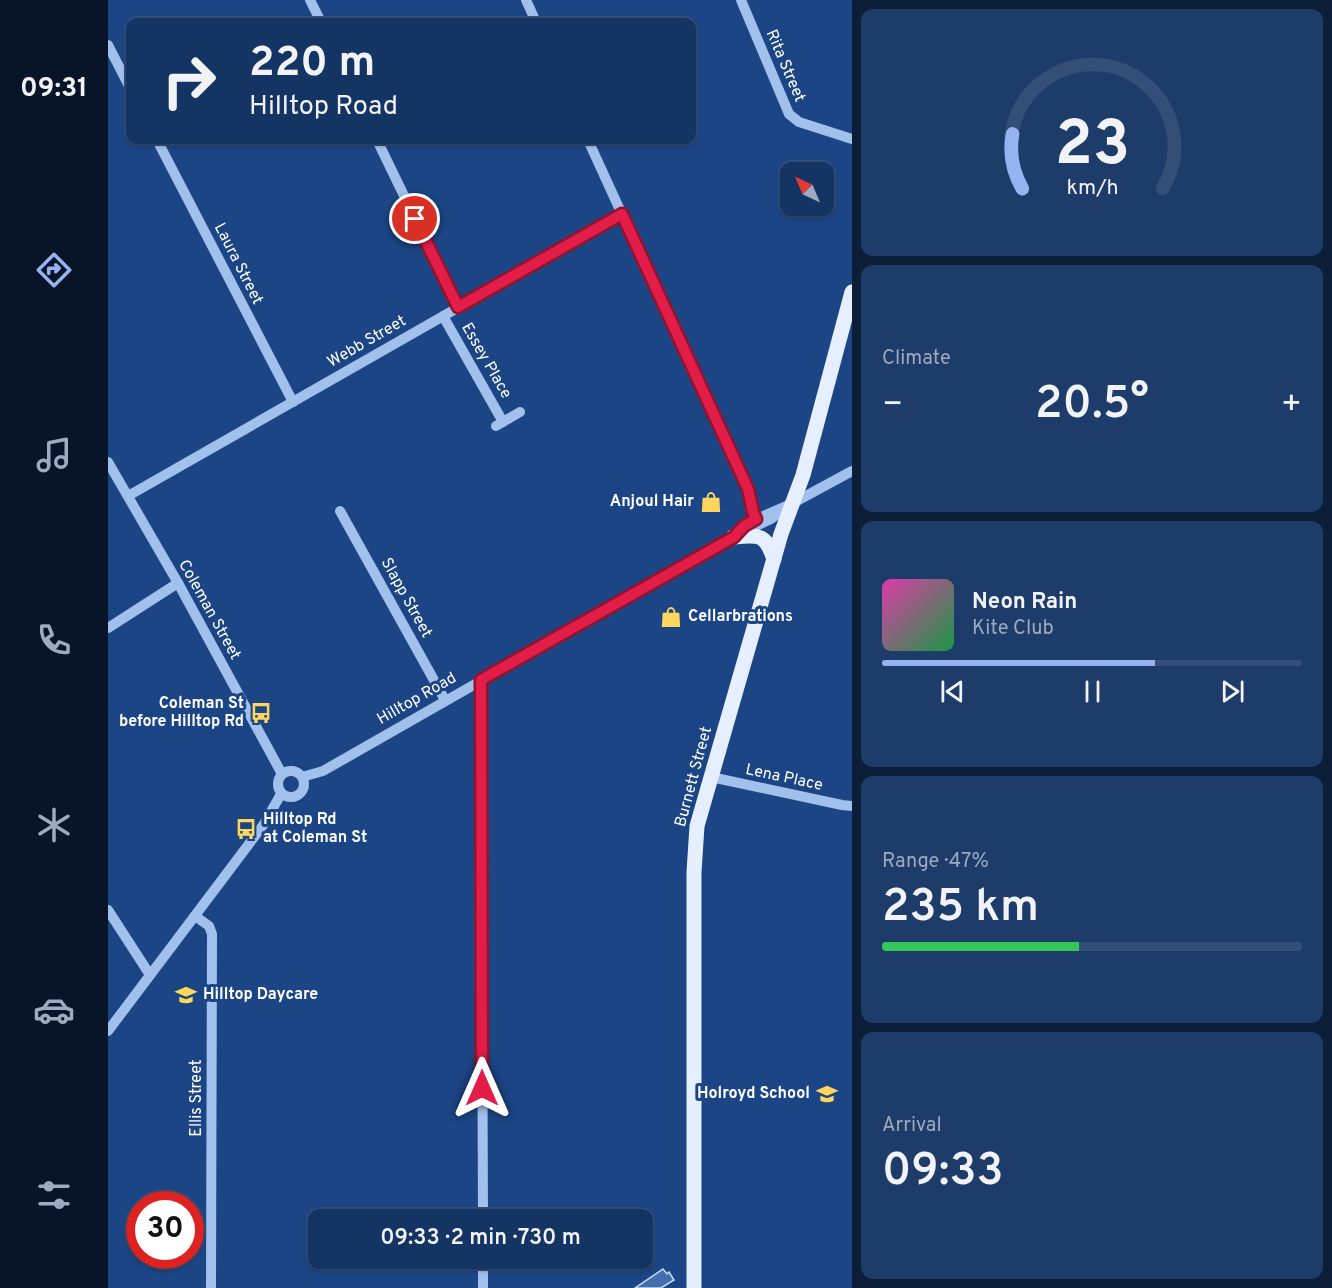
<!DOCTYPE html>
<html lang="en">
<head>
<meta charset="utf-8">
<style>
  body { margin:0; font-family:Overpass,sans-serif; background:#1d3c6a; color:#f1f3f6; height:100vh; display:flex; flex-direction:column; font-size:22px; white-space:nowrap }
  * { box-sizing:border-box; margin:0 }
  p { font-size:20px; color:#9daabf }
  .icon { flex:none; width:33px; height:33px; fill:none; stroke:currentColor; stroke-width:2; stroke-linecap:round; stroke-linejoin:round }
  .map { position:relative; flex:1; overflow:hidden }
  .drawer { display:flex; flex-direction:column; gap:9px; padding:9px; background:#0b1d37; width:480px }
  .drawer>* { flex:none }
  .banner { position:absolute; left:18px; top:18px; width:570px; height:126px; border-radius:12px; box-shadow:0 2px 4px #0004,0 0 0 2px #334f78; background:#143464; color:#f1f3f6; overflow:hidden }
  .needle { width:39px; rotate:316deg }
  .controls { position:absolute; left:672px; top:162px; display:grid; gap:12px }
  .controls a { display:grid; place-items:center; width:54px; height:54px; border-radius:12px; background:#143464; box-shadow:0 2px 4px #0004,0 0 0 2px #334f78; font-size:30px }
  .speed { position:absolute; left:18px; top:1191px; display:flex; gap:12px; font-size:30px; font-weight:700; text-align:center }
  .speed>* { display:grid; place-content:center; width:78px; height:78px; border-radius:50%; background:#143464; box-shadow:0 2px 4px #0004,0 0 0 2px #334f78; line-height:1 }
  .speed .limit { border:9px solid #d22; background:#fff; color:#111 }
  .pin { position:absolute; display:grid; place-items:center; width:51px; height:51px; color:#fff; margin:-26px; border:3px solid #fff; border-radius:50%; box-shadow:0 2px 6px #0007 }
  .me { position:absolute; width:66px; margin:-33px; rotate:0deg; stroke-linejoin:round; filter:drop-shadow(0 0 4px #0008) }
  .turn { display:flex; align-items:center; gap:21px; height:126px; padding:0 24px; font-size:27px }
  .turn .icon { width:78px; height:78px; stroke-width:2.5 }
  .turn b { display:block; font-size:42px; line-height:51px }
  .big { font-size:45px; font-weight:600; line-height:1.1 }
  .drawer .card { flex:1; display:flex; flex-direction:column; justify-content:center; gap:9px; min-width:0; padding:0 21px; border-radius:12px; background:#1d3c6a }
  .drawer .dial { align-items:center; gap:0 }
  .dial svg { height:156px; overflow:visible; fill:none; stroke:#334f78; stroke-width:7; stroke-linecap:round; text-anchor:middle }
  .dial text { fill:#f1f3f6; stroke:none }
  .song { display:flex; align-items:center; gap:18px }
  .cover { width:72px; height:72px; border-radius:9px; background:linear-gradient(135deg,hsl(320 70% 55%),hsl(140 70% 35%)) }
  .played { height:6px; border-radius:3px; background:linear-gradient(90deg,#95b2f1 65%,#334f78 65%) }
  .keys { display:flex; justify-content:space-around; direction:ltr }
  .heat { display:flex; justify-content:space-between; align-items:center; font-size:33px; direction:ltr }
  .charge { height:9px; border-radius:4px; background:linear-gradient(90deg,#34c759 47%,#334f78 0) }
  .trip { position:absolute; left:200px; top:1209px; width:345px; height:60px; border-radius:12px; background:#143464; box-shadow:0 2px 4px #0004,0 0 0 2px #334f78; font-weight:600; line-height:60px; text-align:center }
  main { display:flex; flex:1; min-height:0 }
  .menu { display:flex; flex-direction:column; width:108px; justify-content:space-around; align-items:center; background:#081528; color:#9daabf }
  .menu .icon { width:42px; height:42px }
  .menu .active { color:#95b2f1 }
  .menu b { font-size:27px; color:#f1f3f6 }
  .map>svg:first-child { display:block }
  .building { fill:#436fae; stroke:#c6dbf8; stroke-width:1.5 }
  .lines { fill:none; stroke-linecap:round; stroke-linejoin:round }
  .minor { stroke:#a1c0eb; stroke-width:10 }
  .major { stroke:#e6efff; stroke-width:15 }
  .route-casing { stroke:#92132f; stroke-width:15 }
  .route { stroke:#e11d48; stroke-width:10 }
  .labels { text-anchor:middle; dominant-baseline:central; stroke-width:6; stroke-linejoin:round; paint-order:stroke }
  .street-label { font-size:16px; fill:#fff; stroke:#1b4585 }
  .poi-label { font-size:16px; font-weight:bold; fill:#fff; stroke:#1b4585; text-anchor:end }
</style>
</head>
<body>
<main>
<nav class="menu">
<b>09:31</b>
<svg class="icon active" aria-label="directions" viewBox="0 0 24 24"><path d="M12 3l9 9-9 9-9-9zM9 14v-3h6M13 9l2 2-2 2"/></svg>
<svg class="icon" aria-label="music" viewBox="0 0 24 24"><path d="M9 18V5l10-2v13"/><circle cx="6" cy="18" r="3"/><circle cx="16" cy="16" r="3"/></svg>
<svg class="icon" aria-label="phone" viewBox="0 0 24 24"><path d="M5 4h4l2 5-3 2q2 4 5 5l2-3 5 2v4C11 20 4 13 5 4z"/></svg>
<svg class="icon" aria-label="climate" viewBox="0 0 24 24"><path d="M12 3v18M4 7l16 10M4 17L20 7"/></svg>
<svg class="icon" aria-label="car" viewBox="0 0 24 24"><path d="M5 17H2v-5l4-1 3-4h7l3 4 3 1v5h-3M9 17h6M6 11h13"/><circle cx="7" cy="17" r="2"/><circle cx="17" cy="17" r="2"/></svg>
<svg class="icon" aria-label="filters" viewBox="0 0 24 24"><path d="M4 7h16M4 17h16"/><circle cx="9" cy="7" r="2"/><circle cx="15" cy="17" r="2"/></svg>
</nav>
<div class="map">
<svg width="744" height="1288" viewBox="0 0 744 1288">
  <rect width="100%" height="100%" fill="#1b4585"/>
  <path class="building" d="M555,1269L559,1274L561,1272L566,1280L553,1288H527Z"/>
  <g class="lines">
    <g class="minor">
      <path d="M202,0L213,22"/>
      <path d="M418,0L428,22"/>
      <path d="M633,0L681,114L691,122L744,139"/>
      <path d="M0,45L22,88"/>
      <path d="M49,140L185,402"/>
      <path d="M269,140L350,307"/>
      <path d="M480,140L640,490L645,512L648,519"/>
      <path d="M335,316L395,422"/>
      <path d="M388,426L412,412"/>
      <path d="M0,462L70,583L174,774"/>
      <path d="M20,496L514,214"/>
      <path d="M232,511L337,700"/>
      <path d="M644,521L685,503L744,471"/>
      <path d="M0,628L70,583"/>
      <path d="M373,680L375,1220"/>
      <circle cx="183" cy="784" r="13"/>
      <path d="M194,777L215,771L625,537L663,519L683,504"/>
      <path d="M603,777L734,805L744,806"/>
      <path d="M0,910L42,975"/>
      <path d="M87,916L101,926L104,934L103,1288"/>
      <path d="M0,1031L156,824L173,794"/>
      <path d="M375,1258V1288"/>
    </g>
    <g class="major">
      <path d="M625,537C651,535 657,533 666,559"/>
      <path d="M586,1288V872L589,826L673,534L695,475L744,292"/>
    </g>
  </g>
  <g class="lines">
    <defs>
      <path id="route" d="M307,219L350,307L514,214L640,489L645,512L648,519L636,526L626,537L373,680L374,1088"/>
    </defs>
    <use href="#route" class="route-casing"/>
    <use href="#route" class="route"/>
  </g>
  <defs>
    <symbol id="shop-bare" viewBox="-9 -9 18 18"><path d="M-5-2.5h2.3a2.7 3.5 0 0 1 5.4 0H5L5.5 6h-11ZM-1.5-2.5h3a1.5 2.3 0 0 0-3 0Z" fill="#fdd65e" stroke="#1b4585" stroke-width="2.5" paint-order="stroke"/></symbol>
    <symbol id="bus-bare" viewBox="-9 -9 18 18"><path d="M-5-6H5V4H4V6H2V4H-2V6H-4V4H-5ZM-3.5-4V0h7V-4ZM-3.5 1.2v1.5H-2V1.2ZM2 1.2v1.5H3.5V1.2Z" fill="#fdd65e" stroke="#1b4585" stroke-width="2.5" paint-order="stroke"/></symbol>
    <symbol id="school-bare" viewBox="-9 -9 18 18"><path d="M0-5L7-2L0 1L-7-2ZM-4 1L0 2.5L4 1V4Q0 6-4 4Z" fill="#fdd65e" stroke="#1b4585" stroke-width="2.5" paint-order="stroke"/></symbol>
  </defs>
  <g fill-rule="evenodd">
    <use href="#shop-bare" x="588" y="487" width="30" height="30"/>
    <use href="#shop-bare" x="548" y="602" width="30" height="30"/>
    <use href="#bus-bare" x="138" y="698" width="30" height="30"/>
    <use href="#bus-bare" x="123" y="814" width="30" height="30"/>
    <use href="#school-bare" x="63" y="980" width="30" height="30"/>
    <use href="#school-bare" x="704" y="1079" width="30" height="30"/>
  </g>
  <g class="labels">
    <g class="street-label">
      <text transform="translate(677 66) rotate(67)">Rita Street</text>
      <text transform="translate(130 264) rotate(63)">Laura Street</text>
      <text transform="translate(259 342) rotate(-30)">Webb Street</text>
      <text transform="translate(378 361) rotate(60)">Essey Place</text>
      <text transform="translate(298 598) rotate(61)">Slapp Street</text>
      <text transform="translate(101 610) rotate(61)">Coleman Street</text>
      <text transform="translate(309 699) rotate(-30)">Hilltop Road</text>
      <text transform="translate(586 777) rotate(-75)">Burnett Street</text>
      <text transform="translate(676 778) rotate(12)">Lena Place</text>
      <text transform="translate(89 1098) rotate(-90)">Ellis Street</text>
    </g>
    <g class="poi-label">
      <text x="586" y="502">Anjoul Hair</text>
      <text x="580" y="617" text-anchor="start">Cellarbrations</text>
      <text x="136" y="704">Coleman St<tspan x="136" dy="18">before Hilltop Rd</tspan></text>
      <text x="155" y="820" text-anchor="start">Hilltop Rd<tspan x="155" dy="18">at Coleman St</tspan></text>
      <text x="95" y="995" text-anchor="start">Hilltop Daycare</text>
      <text x="702" y="1094">Holroyd School</text>
    </g>
  </g>
</svg>
<div class="controls">
<a><svg class="needle" viewBox="-14 -14 28 28"><path d="M0-13l5 13h-10z" fill="#e53935"/><path d="M0 13l5-13h-10z" fill="#9daabf"/></svg></a>
</div>
<div class="speed"><div class="limit">30</div></div>
<div class="pin" style="left:307px;top:219px;background:#d93025"><svg class="icon" aria-label="arrive" viewBox="0 0 24 24"><path d="M6 21V4h12l-3 4 3 4H6"/></svg></div>
<svg class="me" style="left:374px;top:1088px" viewBox="-20 -20 40 40"><path d="M0-17L14 15 0 8-14 15z" fill="#e11d48" stroke="#fff" stroke-width="4"/></svg>
<div class="trip">09:33 · 2 min · 730 m</div>
<div class="banner">
<div class="turn"><svg class="icon" aria-label="right" viewBox="0 0 24 24"><path d="M7 20v-9h11M14 6l5 5-5 5"/></svg><div><b>220 m</b>Hilltop Road</div></div>
</div>
</div>
<section class="drawer">
<div class="card dial"><svg viewBox="0 0 100 80">
<path d="M14 69A42 42 0 1 1 86 69"/>
<path d="M14 69A42 42 0 0 1 9 41" stroke="#95b2f1"/>
<text x="50" y="56" font-size="32" font-weight="700">23</text>
<text x="50" y="72" font-size="11">km/h</text>
</svg></div>
<div class="card"><p>Climate</p>
<div class="heat"><a>−</a><b class="big">20.5°</b><a>+</a></div>
</div>
<div class="card">
<div class="song"><i class="cover"></i><div><b>Neon Rain</b><p>Kite Club</p></div></div>
<div class="played"></div>
<div class="keys"><svg class="icon" aria-label="previous" viewBox="0 0 24 24"><path d="M18 5L8 12l10 7zM5 5v14"/></svg><svg class="icon" aria-label="pause" viewBox="0 0 24 24"><path d="M8 5v14M16 5v14"/></svg><svg class="icon" aria-label="next" viewBox="0 0 24 24"><path d="M6 5l10 7-10 7zM19 5v14"/></svg></div>
</div>
<div class="card"><p>Range · 47%</p><b class="big">235 km</b><div class="charge"></div></div>
<div class="card"><p>Arrival</p><b class="big">09:33</b></div>
</section>
</main>
</body>
</html>
